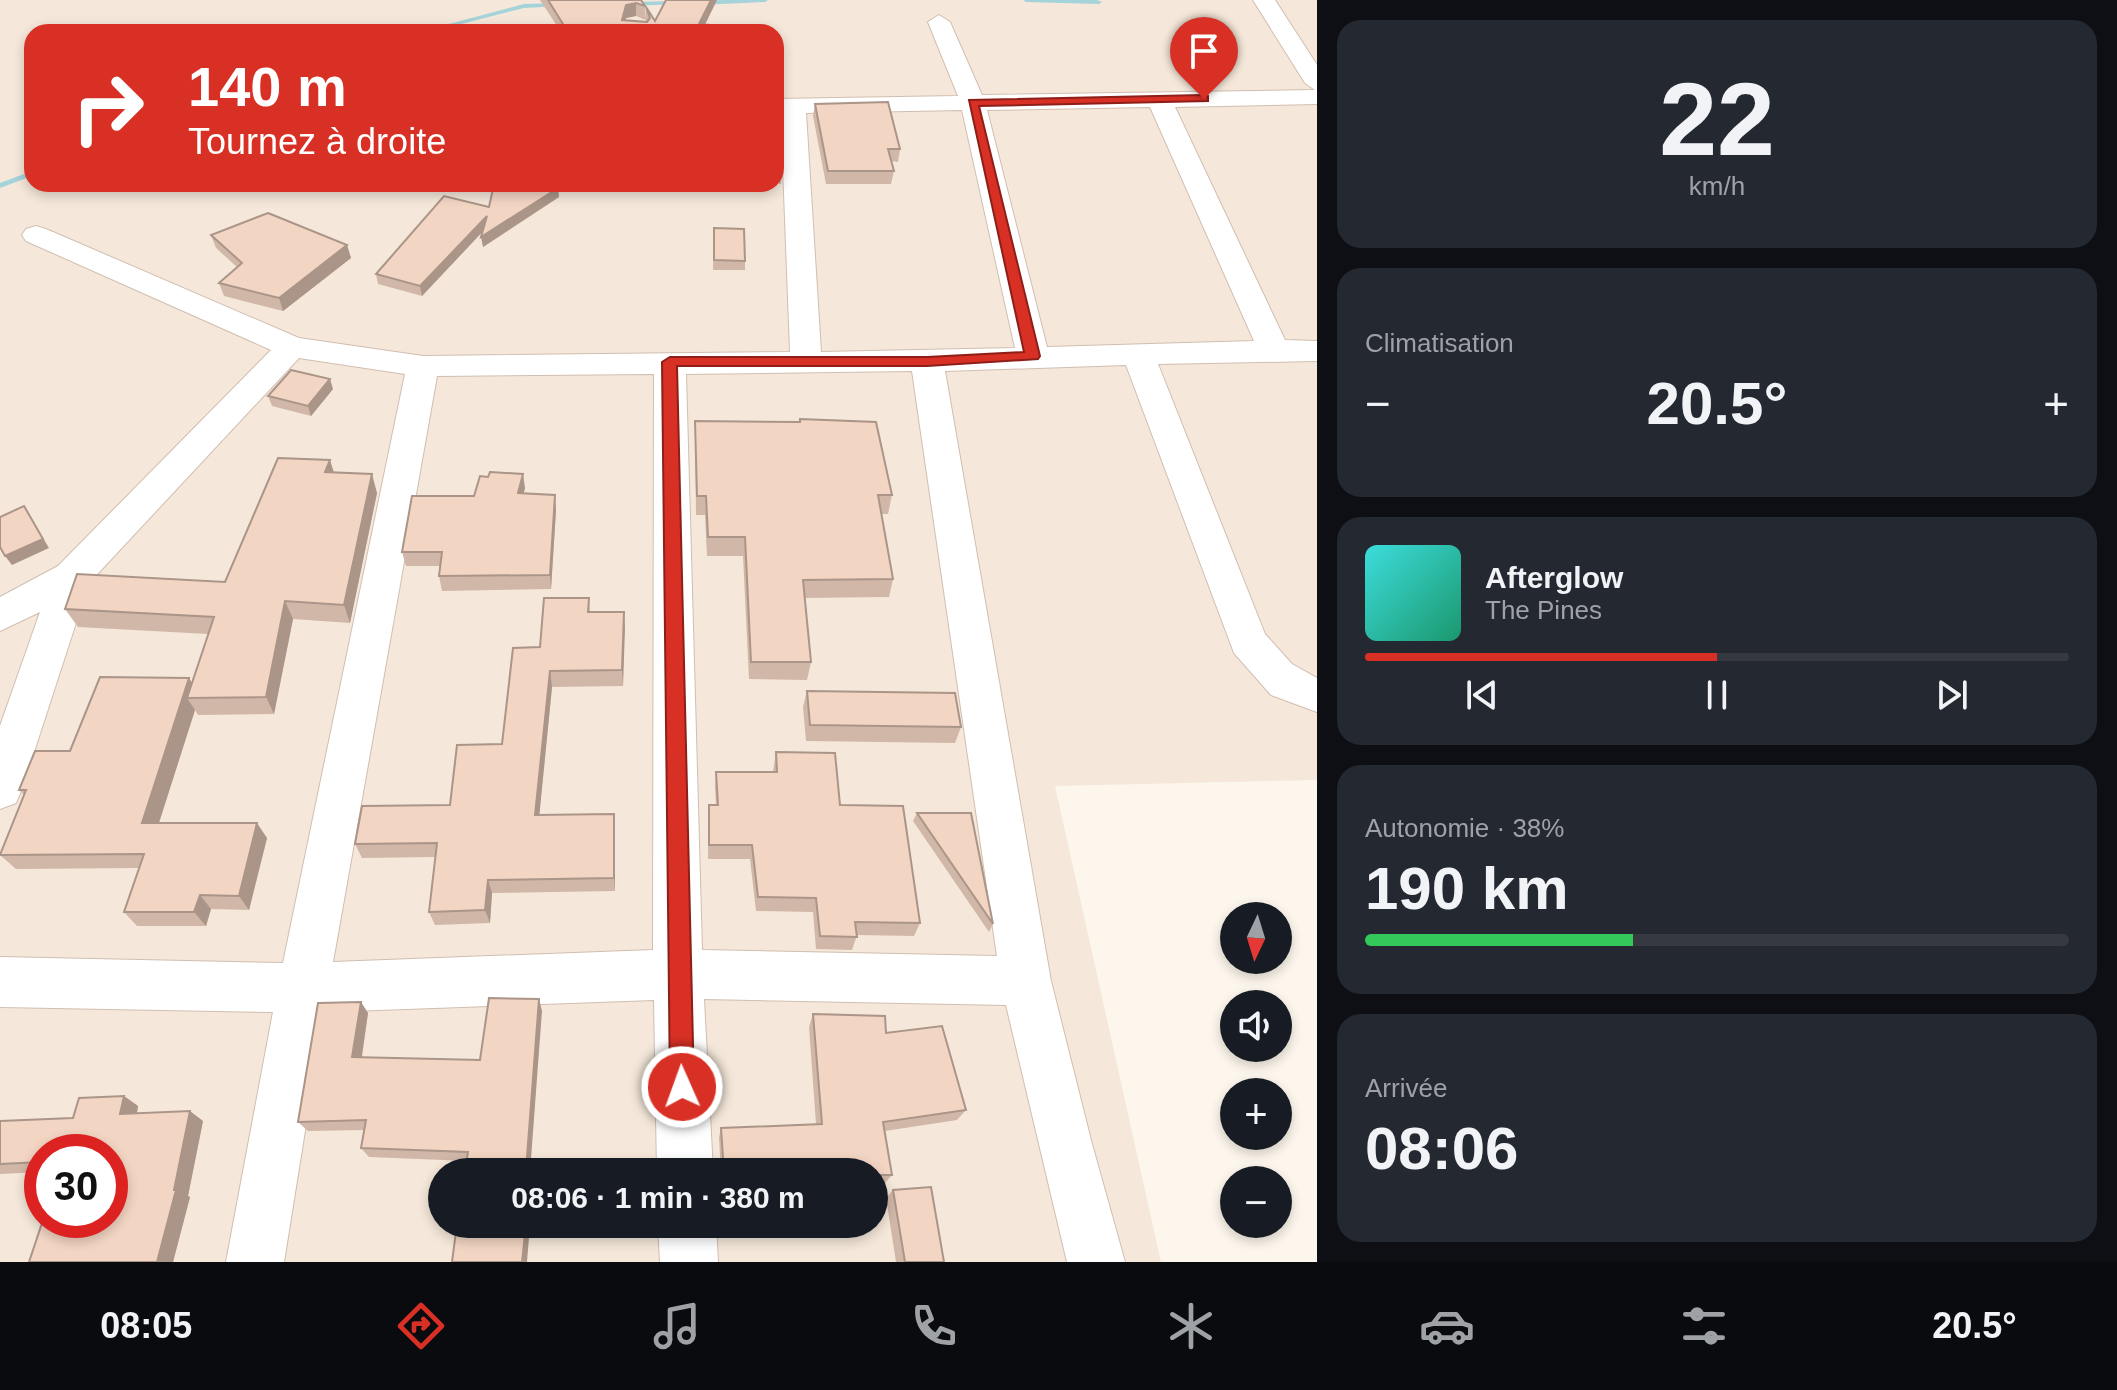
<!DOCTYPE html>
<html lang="fr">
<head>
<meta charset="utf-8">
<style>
  body { margin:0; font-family:Arial,sans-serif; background:#242831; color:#f1f3f6; height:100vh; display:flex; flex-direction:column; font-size:30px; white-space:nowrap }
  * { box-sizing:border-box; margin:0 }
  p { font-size:26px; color:#9ea1a6 }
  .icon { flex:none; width:44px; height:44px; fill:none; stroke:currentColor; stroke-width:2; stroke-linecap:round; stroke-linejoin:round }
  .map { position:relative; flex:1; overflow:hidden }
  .side { display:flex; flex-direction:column; gap:20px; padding:20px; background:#0d0f14; width:800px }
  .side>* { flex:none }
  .top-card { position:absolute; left:24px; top:24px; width:760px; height:168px; border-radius:24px; box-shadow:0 4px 12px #0003; background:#d93025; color:#fff; overflow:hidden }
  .needle { width:52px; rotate:184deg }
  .controls { position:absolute; left:1220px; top:902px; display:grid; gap:16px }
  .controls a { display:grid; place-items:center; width:72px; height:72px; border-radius:50%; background:#171b24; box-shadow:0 4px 12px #0003; font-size:40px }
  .speed { position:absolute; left:24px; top:1134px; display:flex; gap:16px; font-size:40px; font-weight:700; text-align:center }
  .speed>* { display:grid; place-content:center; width:104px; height:104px; border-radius:50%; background:#171b24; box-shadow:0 4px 12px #0003; line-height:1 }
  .speed .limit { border:12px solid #d22; background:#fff; color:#111 }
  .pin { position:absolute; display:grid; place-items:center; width:68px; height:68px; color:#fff; margin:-82px -34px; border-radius:50% 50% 50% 0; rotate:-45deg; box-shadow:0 0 8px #0007 }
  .pin .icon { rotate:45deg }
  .me { position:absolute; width:88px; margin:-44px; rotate:358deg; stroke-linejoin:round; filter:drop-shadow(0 0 6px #0008) }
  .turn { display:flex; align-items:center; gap:28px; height:168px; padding:0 32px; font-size:36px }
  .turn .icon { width:104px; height:104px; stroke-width:2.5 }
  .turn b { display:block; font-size:56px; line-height:68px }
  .big { font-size:60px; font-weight:700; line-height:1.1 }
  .side .widget { flex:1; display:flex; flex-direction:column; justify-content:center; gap:12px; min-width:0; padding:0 28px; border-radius:24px; background:#242831 }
  .side .dial { align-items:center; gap:0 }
  .dial b { font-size:104px; line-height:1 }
  .song { display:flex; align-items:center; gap:24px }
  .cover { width:96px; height:96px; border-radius:12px; background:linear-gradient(135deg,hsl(180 70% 55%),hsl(160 70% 35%)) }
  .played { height:8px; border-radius:4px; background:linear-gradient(90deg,#d93025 50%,#363941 50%) }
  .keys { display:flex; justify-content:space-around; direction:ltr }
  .heat { display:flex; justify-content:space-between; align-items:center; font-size:44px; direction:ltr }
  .charge { height:12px; border-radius:6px; background:linear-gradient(90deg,#34c759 38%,#363941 0) }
  .trip { position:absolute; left:428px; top:1158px; width:460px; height:80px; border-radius:40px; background:#171b24; box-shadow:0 4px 12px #0003; font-weight:700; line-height:80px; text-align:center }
  .menu { display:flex; height:128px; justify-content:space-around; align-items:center; background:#090b0e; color:#9ea1a6 }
  .menu .icon { width:56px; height:56px }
  .menu .selected { color:#d93025 }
  .menu b { font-size:36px; color:#f1f3f6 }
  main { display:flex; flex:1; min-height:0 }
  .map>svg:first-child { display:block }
  .residential { fill:#f5e8da; fill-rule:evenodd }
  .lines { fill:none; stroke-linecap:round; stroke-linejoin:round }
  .stream { fill:#a5d3da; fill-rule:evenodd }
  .street-casing { stroke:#d1beb0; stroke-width:2 }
  .street { fill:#fff; fill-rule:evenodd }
  .wall { fill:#d1b7a8 }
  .shaded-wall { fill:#aa9588 }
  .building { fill:#f3d5c3; stroke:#aa9588; stroke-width:2 }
  .route { fill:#d93025; stroke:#8d1f18; stroke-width:2 }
</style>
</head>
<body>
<main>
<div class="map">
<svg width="1317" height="1262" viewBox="0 0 1317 1262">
  <rect width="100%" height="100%" fill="#fdf6ec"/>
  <path class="residential" d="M0,0H1317V780L1055,786L1161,1262H0ZM32,32H776V184H32ZM42,1152H110V1220H42ZM442,1172H874V1224H442Z"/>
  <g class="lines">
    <g class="stream">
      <path d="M723,0H768L765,2L700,5L697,3L700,1Z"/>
      <path d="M1023,0H1097L1102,2L1099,4L1026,2Z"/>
      <path d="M678,1L680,2V4L628,6L625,4L628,2Z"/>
      <path d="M558,3L561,5L560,6L524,8L430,32H419L524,4Z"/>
      <path d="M32,171V176L0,188V183Z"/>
    </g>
    <defs>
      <g id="street">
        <path d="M1253,0H1275L1317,65V104L1175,107L1285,340L1317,341V361L1158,364L1265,634L1292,664L1317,678V712L1271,695L1234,653L1126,365L945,371L1051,981L1092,1144L1125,1262H1067L1006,1005L704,999L713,1172H657L654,1000L324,1012L284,1262H226L273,1012L0,1007V957L283,963L405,374L299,358L89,583L22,789L16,803L0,809V726L40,612L0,631V597L58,566L271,350L26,241L22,235L26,229L36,226L46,229L299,338L423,356L790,352L781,113H776V99L958,96L928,22L939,15L950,22L982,95L1315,90L1305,83ZM1150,107L1254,341L1047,347L987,110ZM962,110L1015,348L821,352L806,113ZM912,371L997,956L702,950L686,374ZM654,374L653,950L333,962L437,376Z"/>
        <path d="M658,1224H716L718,1262H660Z"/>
      </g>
    </defs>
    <use href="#street" class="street-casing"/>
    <use href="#street" class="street"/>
  </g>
  <g class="wall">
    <path d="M540,0H641L645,6L646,20L636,16L626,18V21L646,22V7L655,21L666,0H717L705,25L720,26V32H561Z"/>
    <path d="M776,95L782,169L781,184L776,183Z"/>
    <path d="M815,104L900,149L898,162L891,161L894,171L891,184H826L813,116Z"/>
    <path d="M558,188L559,197L483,247V231L422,296L378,284L376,274Z"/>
    <path d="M714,228L745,261V270H713Z"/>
    <path d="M211,235L347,245L351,258L283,311L224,296L219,283L237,267L216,248Z"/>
    <path d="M333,389L311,416L272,406L268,396Z"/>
    <path d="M695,421L892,495L888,514H881L893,579L889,597L804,598L811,662L807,680L749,679L743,556H707L705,515H696Z"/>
    <path d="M334,473L377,493L350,623L293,619L274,714L198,715L195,710L159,823L267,838L249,910L211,909L206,926H137L124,912L139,868L16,869L0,855L24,795L19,790L70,751L192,684L208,634L78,627L65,609L225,582Z"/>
    <path d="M525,488L523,493L556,510L551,589L442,591L439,576L440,566H406L402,552L474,496Z"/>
    <path d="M589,598L590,612H624L623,686L552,687L539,815L614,814L615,891L492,893L490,923L435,925L429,912L436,857L362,858L355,844L450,805L502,744L540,647Z"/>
    <path d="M807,691L961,727L955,743L806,741L803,707Z"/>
    <path d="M776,752L840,805L920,923L914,936L857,935L852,950L816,949L813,912L756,911L750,859H708L709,805H716L715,787L716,772H773Z"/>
    <path d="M917,813L993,924L989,932L913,821Z"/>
    <path d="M542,1011L465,1172L467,1161L369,1157L361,1148L364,1130L308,1131L298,1122L368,1013L362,1057L480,1060Z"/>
    <path d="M813,1014L886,1033L966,1110L957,1120L885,1131L892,1175L885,1183L874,1184V1172H721L719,1138L721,1128L816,1124L809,1027Z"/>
    <path d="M124,1096L138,1106L137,1113L203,1121L188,1196L190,1197L173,1262H29L110,1152H42V1172L0,1174V1121L73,1118Z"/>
    <path d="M893,1190L944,1262H896L886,1198Z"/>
    <path d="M457,1224H657L655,1229Z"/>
    <path d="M725,1224H762V1225L759,1233L726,1234Z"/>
  </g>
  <g class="shaded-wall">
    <path d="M711,0H717L701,32L699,24Z"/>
    <path d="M636,3V16L626,18L623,32L622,20L626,5Z"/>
    <path d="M558,188L559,197L483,247L481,237Z"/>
    <path d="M487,216L488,226L422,296L420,286Z"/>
    <path d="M347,245L351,258L283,311L279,298Z"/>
    <path d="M330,379L333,389L311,416L308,406Z"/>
    <path d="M330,460L336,479L325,472Z"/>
    <path d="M372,474L377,493L350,623L344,605Z"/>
    <path d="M523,474L525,488L520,507L518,493Z"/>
    <path d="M555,495L556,510L551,589L550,575Z"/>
    <path d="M24,506L49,548L12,565L5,556Z"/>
    <path d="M285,601L293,619L274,714L266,697Z"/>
    <path d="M624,612L625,628L623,686L622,670Z"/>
    <path d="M550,671L552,687L538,829L535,815Z"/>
    <path d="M189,678L199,695L187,698L195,710L154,838L142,823Z"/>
    <path d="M614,814L615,828V891L614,878Z"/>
    <path d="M257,823L267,838L249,910L239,896Z"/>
    <path d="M488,880L492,893L490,923L485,910Z"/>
    <path d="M200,895L211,909L206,926L194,912Z"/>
    <path d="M539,999L542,1011L530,1172L526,1170Z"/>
    <path d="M361,1002L368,1013L360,1068L352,1057Z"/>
    <path d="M124,1096L138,1106L135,1124L120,1114Z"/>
    <path d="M190,1111L203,1121L188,1196L190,1197L173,1262H157Z"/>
    <path d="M526,1224H529L530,1225L527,1262H522Z"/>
  </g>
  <g class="building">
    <path d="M548,0H641L645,6L636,3L626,5L622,20L647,22L650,18L646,7L655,21L666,0H711L699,24L720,26L718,32H568Z"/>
    <path d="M776,95L782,169H776Z"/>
    <path d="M888,102L900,149H888L894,171H828L815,104Z"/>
    <path d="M494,184H551L558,188L481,237L487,216L420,286L376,274L444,196L489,207Z"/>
    <path d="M268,213L347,245L279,298L219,283L242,263L211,235Z"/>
    <path d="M714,228L744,229L745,261L714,260Z"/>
    <path d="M291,370L330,379L308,406L268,396Z"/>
    <path d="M800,419L876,422L892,495H878L893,579L803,580L811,662H751L745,537H708L706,496H697L695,421L800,422Z"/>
    <path d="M278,458L330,460L325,472L372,474L344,605L285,601L266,697L187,698L214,617L65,609L77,574L225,582Z"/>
    <path d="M490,472L523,474L518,493L555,495L550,575L439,576L442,552H402L412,496H474L480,476L488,477Z"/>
    <path d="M24,506L43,539L5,556L0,547V517Z"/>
    <path d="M544,598H589L588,612H624L622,670L550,671L535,815L614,814V878L488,880L485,910L429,912L437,843L355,844L362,806L450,805L457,745L502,744L513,648L540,647Z"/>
    <path d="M100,677L189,678L142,823H257L239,896L200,895L194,912H124L144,854L0,855L26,790H19L35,751H70Z"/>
    <path d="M807,691L955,693L961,727L810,725Z"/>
    <path d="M776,752L835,753L840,805L903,806L920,923L855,922L857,937L820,936L816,898L758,897L752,845H709V805H718L716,772H777Z"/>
    <path d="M917,813H971L993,924Z"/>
    <path d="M489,998L539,999L526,1170L580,1172H465L468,1152L361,1148L366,1120L298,1122L318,1003L361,1002L352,1057L480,1060Z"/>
    <path d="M813,1014L885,1016L886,1033L942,1026L966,1110L883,1122L892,1175H874V1172H724L721,1128L822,1124Z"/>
    <path d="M124,1096L120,1114L190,1111L174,1190H176L157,1262H29L43,1220H110V1152H42V1162L0,1164V1121L73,1118L79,1098Z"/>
    <path d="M931,1187L944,1262H905L893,1190Z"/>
    <path d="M457,1224H526L522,1262H452Z"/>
    <path d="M728,1224H762V1225L728,1227Z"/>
  </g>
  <path class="route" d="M1204,95L1208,96V101L979,106L1040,356L1038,359L927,366H677L694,1087L690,1096L682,1099L673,1096L670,1087L662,362L670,357H927L1024,352L969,100Z"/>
</svg>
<div class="controls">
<a><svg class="needle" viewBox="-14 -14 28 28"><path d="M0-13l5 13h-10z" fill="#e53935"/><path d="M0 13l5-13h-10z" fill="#9ea1a6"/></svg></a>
<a><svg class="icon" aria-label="sound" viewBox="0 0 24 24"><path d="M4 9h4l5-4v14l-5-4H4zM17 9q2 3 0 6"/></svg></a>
<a>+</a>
<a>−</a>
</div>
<div class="speed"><div class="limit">30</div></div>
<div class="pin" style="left:1204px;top:99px;background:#d93025"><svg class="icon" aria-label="arrive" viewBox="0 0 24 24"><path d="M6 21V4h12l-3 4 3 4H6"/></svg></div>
<svg class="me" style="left:682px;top:1087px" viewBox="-20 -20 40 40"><circle r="17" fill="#d93025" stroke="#fff" stroke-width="3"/><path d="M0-11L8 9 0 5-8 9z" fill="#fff"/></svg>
<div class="trip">08:06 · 1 min · 380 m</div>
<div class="top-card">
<div class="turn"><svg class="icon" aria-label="right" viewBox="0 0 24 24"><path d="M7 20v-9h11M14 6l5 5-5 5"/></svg><div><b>140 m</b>Tournez à droite</div></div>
</div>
</div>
<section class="side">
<div class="widget dial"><b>22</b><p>km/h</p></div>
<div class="widget"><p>Climatisation</p>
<div class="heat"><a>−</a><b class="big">20.5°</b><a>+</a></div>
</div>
<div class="widget">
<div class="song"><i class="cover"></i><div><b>Afterglow</b><p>The Pines</p></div></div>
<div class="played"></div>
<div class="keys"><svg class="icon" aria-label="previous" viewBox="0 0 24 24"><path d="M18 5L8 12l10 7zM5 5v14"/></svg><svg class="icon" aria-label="pause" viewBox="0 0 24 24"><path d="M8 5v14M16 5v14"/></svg><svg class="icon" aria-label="next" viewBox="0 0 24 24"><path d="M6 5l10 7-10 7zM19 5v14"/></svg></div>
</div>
<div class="widget"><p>Autonomie · 38%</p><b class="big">190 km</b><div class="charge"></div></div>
<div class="widget"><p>Arrivée</p><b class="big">08:06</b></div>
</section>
</main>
<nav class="menu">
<b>08:05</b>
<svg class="icon selected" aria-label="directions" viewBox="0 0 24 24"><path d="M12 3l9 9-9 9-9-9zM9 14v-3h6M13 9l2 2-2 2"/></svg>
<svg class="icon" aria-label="music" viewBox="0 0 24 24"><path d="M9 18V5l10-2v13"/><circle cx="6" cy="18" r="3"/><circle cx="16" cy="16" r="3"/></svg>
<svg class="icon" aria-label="phone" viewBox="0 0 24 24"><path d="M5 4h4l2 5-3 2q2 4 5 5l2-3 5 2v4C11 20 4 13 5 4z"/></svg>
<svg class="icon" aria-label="climate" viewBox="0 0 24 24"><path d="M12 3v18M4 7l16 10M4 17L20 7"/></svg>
<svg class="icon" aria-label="car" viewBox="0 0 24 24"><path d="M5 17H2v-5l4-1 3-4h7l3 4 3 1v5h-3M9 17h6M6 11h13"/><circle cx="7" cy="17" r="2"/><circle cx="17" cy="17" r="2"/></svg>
<svg class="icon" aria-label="filters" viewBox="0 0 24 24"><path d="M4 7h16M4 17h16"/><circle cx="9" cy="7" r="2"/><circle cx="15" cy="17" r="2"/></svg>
<b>20.5°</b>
</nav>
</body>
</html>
